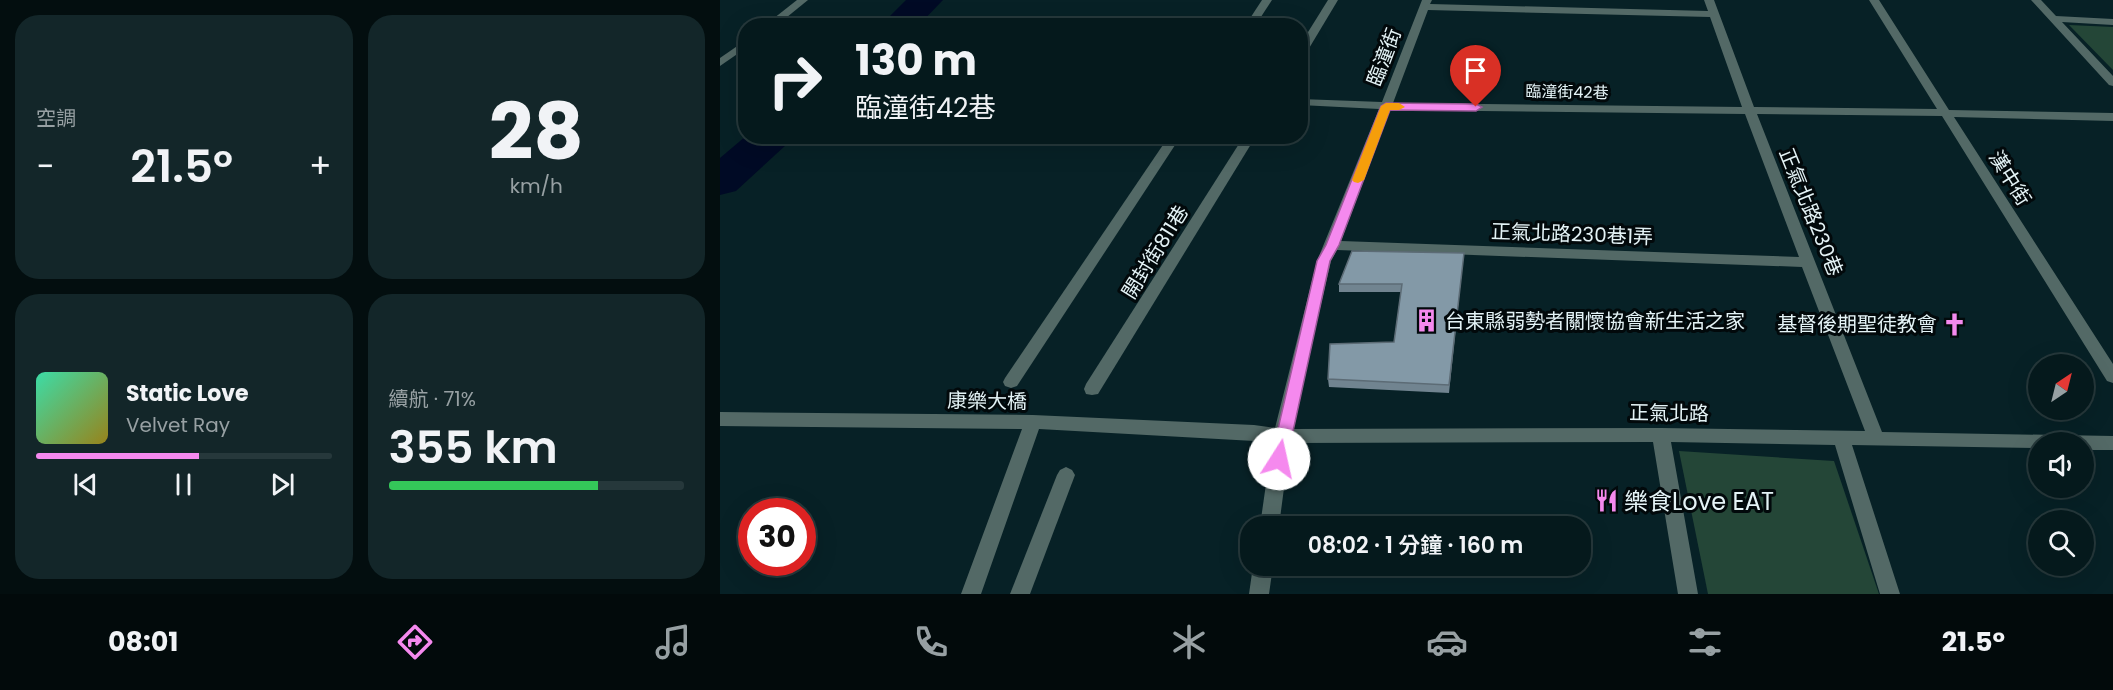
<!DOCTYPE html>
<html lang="zh-TW">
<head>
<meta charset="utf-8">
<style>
  body { margin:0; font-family:Poppins,"Noto Sans TC",sans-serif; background:#132629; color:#f1f3f6; height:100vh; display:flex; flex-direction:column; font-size:22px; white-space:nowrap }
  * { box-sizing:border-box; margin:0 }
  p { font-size:20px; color:#97a0a3 }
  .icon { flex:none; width:33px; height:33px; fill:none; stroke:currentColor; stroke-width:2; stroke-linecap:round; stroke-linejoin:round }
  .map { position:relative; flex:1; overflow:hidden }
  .side { display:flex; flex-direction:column; gap:15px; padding:15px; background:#030e0f; width:720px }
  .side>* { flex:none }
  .banner { position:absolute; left:18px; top:18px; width:570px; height:126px; border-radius:24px; box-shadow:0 6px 24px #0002,0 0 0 2px #26383b; background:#05191c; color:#f1f3f6; overflow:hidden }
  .needle { width:39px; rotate:35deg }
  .tools { position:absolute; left:1308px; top:354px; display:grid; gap:12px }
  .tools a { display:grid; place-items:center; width:66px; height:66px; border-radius:50%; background:#05191c; box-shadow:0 6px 24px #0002,0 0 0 2px #26383b; font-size:30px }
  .speed { position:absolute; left:18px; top:498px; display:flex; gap:12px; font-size:30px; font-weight:700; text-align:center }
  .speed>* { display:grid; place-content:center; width:78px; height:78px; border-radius:50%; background:#05191c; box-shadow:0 6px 24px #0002,0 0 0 2px #26383b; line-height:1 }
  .speed .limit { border:9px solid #d22; background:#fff; color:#111 }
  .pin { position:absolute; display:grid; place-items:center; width:51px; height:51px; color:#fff; margin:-62px -26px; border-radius:50% 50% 50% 0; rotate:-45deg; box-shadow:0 0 6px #0007 }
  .pin .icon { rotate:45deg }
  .me { position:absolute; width:66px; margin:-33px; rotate:10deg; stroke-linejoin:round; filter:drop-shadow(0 0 4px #0008) }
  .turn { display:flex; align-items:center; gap:21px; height:126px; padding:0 18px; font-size:27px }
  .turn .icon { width:78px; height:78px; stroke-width:2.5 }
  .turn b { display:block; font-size:42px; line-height:51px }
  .big { font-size:45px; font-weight:600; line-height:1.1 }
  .side .widget { flex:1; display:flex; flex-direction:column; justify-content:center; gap:9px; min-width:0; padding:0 21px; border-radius:24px; background:#132629 }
  .side .dial { align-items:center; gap:0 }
  .dial b { font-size:78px; line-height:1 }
  .song { display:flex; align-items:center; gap:18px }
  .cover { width:72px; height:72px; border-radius:9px; background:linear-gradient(135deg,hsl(160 70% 55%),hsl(50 70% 35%)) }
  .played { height:6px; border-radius:3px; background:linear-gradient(90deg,#f589ee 55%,#26383b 55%) }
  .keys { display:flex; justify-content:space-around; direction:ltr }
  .heat { display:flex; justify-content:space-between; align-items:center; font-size:33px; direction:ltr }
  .charge { height:9px; border-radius:4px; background:linear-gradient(90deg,#34c759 71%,#26383b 0) }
  .side .tiles { flex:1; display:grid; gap:15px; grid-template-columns:repeat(2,1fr) }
  .trip { position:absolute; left:520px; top:516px; width:351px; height:60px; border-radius:24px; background:#05191c; box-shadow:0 6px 24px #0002,0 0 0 2px #26383b; font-weight:600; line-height:60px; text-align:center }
  .dock { display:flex; height:96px; justify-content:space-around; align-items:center; background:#020a0b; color:#97a0a3 }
  .dock .icon { width:42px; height:42px }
  .dock .current { color:#f589ee }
  .dock b { font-size:27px; color:#f1f3f6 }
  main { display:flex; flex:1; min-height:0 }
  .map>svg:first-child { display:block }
  .green { fill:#244637 }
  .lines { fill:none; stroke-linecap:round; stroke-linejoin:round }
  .river { fill:#000a25; fill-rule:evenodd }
  .minor { fill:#536966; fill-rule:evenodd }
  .wall { fill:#718490 }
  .building { fill:#8399a7; stroke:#5c6b75; stroke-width:1.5 }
  .route { fill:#f589ee; stroke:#9f599b; stroke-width:1.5 }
  .slow { fill:#f59e0b }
  .labels { text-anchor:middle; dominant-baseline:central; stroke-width:6; stroke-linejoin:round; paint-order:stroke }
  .far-street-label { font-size:16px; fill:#e4f3f6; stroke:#02090b }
  .street-label { font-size:20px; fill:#e4f3f6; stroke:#02090b }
  .poi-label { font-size:20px; fill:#e4f3f6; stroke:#02090b; text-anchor:start }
  .near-poi-label { font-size:24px; fill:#e4f3f6; stroke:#02090b; text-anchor:start }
</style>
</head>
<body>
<main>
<section class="side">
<div class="tiles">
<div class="widget"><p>空調</p>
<div class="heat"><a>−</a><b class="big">21.5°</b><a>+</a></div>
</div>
<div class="widget dial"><b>28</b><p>km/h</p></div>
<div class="widget">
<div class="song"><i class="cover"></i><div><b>Static Love</b><p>Velvet Ray</p></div></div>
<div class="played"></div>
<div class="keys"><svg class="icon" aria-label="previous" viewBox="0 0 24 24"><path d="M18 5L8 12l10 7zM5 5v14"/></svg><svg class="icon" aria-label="pause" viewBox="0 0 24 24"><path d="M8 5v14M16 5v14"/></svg><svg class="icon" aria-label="next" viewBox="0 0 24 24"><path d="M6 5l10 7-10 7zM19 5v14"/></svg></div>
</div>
<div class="widget"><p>續航 · 71%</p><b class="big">355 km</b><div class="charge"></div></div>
</div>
</section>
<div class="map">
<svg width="1393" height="594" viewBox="0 0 1393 594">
  <rect width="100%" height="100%" fill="#072126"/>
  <g class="green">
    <path d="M1349,25L1393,27V70Z"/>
    <path d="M959,451L1114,461L1159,594H988Z"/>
  </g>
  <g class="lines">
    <g class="river">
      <path d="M186,0H223L198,26H160Z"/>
      <path d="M26,136H72L66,145L16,191L0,195V158Z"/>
    </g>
    <g class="minor">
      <path d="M77,0H88L56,26H44Z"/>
      <path d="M542,0H552L535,26H525Z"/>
      <path d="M608,0H618L585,55L580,58V45Z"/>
      <path d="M702,0H712L710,4L988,11L984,0H994L1034,107L1217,109L1149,0H1159L1229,110L1393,113V121L1234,117L1393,364V383L1387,381L1222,116L1037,114L1162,432L1393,436V450H1364V442H1318V448L1132,445L1180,594H1160L1115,445L951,442L978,594H958L933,442L570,443L559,526H540L552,442L319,429L261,594H241L302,429L0,426V412L313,415L534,425L555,428L597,261L659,109L580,105V99L662,102ZM708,10L990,17L1022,107L673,103ZM670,110L1025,114L1079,257L621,241ZM617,250L1082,267L1145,431L941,428L572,429L611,261Z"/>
      <path d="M1311,0H1321L1336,16L1393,19V25L1342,22L1393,76V86L1389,85Z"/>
      <path d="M26,40V48L0,66V58Z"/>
      <path d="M449,136H461L297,386L291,388L285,386L283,382L285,378Z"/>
      <path d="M524,136H536L378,394L372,395L366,394L364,389L366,384Z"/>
      <path d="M346,467L352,470L355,475L310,594H290L337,475L340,470Z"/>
      <path d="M533,566H553L549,594H529Z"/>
    </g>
  </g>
  <path class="wall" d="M743,260L729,393L609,387L608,379L674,342L681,292H619V284Z"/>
  <path class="building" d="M632,251L744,253L729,385L608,379L610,344L674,342L682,284H619Z"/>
  <path class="route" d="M666,103L756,104L762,107L756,111L670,110L619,245L610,261L567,459L565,463L559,465L553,463L551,459L597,261L606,245L661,106Z"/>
  <path class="slow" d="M679,103L685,107L679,110H670L644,180L638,183L634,182L632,180L661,106L666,103Z"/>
  <defs>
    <symbol id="building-bare" viewBox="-9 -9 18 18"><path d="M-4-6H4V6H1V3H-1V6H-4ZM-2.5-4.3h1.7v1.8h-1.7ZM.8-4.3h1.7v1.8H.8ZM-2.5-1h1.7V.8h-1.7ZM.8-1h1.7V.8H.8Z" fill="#f589ee" stroke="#02090b" stroke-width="2.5" paint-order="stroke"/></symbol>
    <symbol id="church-bare" viewBox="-9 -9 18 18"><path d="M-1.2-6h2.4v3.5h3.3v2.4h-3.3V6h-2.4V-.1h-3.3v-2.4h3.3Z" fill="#f589ee" stroke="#02090b" stroke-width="2.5" paint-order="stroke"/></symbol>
    <symbol id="restaurant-bare" viewBox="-9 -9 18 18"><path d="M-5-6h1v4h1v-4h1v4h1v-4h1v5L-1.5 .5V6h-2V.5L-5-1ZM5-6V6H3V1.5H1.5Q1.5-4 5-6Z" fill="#f589ee" stroke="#02090b" stroke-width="2.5" paint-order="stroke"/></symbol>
  </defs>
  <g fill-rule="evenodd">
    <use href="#building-bare" x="690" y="304" width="33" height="33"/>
    <use href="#church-bare" x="1218" y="308" width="33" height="33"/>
    <use href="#restaurant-bare" x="870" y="484" width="33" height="33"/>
  </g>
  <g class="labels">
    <g class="far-street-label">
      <text transform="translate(847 92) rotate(1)">臨潼街42巷</text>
    </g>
    <g class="street-label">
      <text transform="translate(664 57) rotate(-69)">臨潼街</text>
      <text transform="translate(1290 178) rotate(58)">漢中街</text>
      <text transform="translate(1091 212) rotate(68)">正氣北路230巷</text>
      <text transform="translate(852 234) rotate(2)">正氣北路230巷1弄</text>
      <text transform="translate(435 252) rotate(-58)">開封街811巷</text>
      <text transform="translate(267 401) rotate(1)">康樂大橋</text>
      <text transform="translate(949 413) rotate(1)">正氣北路</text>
    </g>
    <g class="poi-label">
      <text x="725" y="321">台東縣弱勢者關懷協會新生活之家</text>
      <text x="1217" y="324" text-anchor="end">基督後期聖徒教會</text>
    </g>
    <g class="near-poi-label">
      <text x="904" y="501">樂食Love EAT</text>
    </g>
  </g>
</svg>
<div class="tools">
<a><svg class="needle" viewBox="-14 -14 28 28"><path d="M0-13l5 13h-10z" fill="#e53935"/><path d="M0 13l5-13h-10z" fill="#97a0a3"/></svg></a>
<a><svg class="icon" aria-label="sound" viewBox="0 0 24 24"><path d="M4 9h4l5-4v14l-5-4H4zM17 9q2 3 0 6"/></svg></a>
<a><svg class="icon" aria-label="search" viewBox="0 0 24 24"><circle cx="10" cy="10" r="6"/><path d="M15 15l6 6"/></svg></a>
</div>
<div class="speed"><div class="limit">30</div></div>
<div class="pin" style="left:756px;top:107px;background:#d93025"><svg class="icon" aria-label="arrive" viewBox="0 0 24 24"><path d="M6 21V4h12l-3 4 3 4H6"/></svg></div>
<svg class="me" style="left:559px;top:459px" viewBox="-20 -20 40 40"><circle r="19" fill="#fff"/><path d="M0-13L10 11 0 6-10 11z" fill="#f589ee"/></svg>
<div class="trip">08:02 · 1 分鐘 · 160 m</div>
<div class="banner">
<div class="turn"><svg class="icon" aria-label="right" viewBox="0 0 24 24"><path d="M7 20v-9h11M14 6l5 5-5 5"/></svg><div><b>130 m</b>臨潼街42巷</div></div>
</div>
</div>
</main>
<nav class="dock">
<b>08:01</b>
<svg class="icon current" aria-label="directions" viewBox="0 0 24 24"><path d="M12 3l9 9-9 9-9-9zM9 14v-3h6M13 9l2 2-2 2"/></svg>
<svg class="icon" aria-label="music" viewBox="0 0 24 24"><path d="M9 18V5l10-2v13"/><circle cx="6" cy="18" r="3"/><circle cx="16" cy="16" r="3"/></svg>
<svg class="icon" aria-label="phone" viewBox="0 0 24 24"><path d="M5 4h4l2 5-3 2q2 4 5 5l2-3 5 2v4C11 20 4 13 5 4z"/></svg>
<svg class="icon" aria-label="climate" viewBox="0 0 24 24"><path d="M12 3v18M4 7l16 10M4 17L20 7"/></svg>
<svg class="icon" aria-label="car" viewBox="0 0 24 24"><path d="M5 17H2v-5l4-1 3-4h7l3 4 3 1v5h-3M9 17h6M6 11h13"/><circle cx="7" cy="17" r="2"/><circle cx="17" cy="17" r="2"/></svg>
<svg class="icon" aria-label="filters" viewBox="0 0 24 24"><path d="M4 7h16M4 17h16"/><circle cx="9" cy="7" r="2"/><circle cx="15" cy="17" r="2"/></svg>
<b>21.5°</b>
</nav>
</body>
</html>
